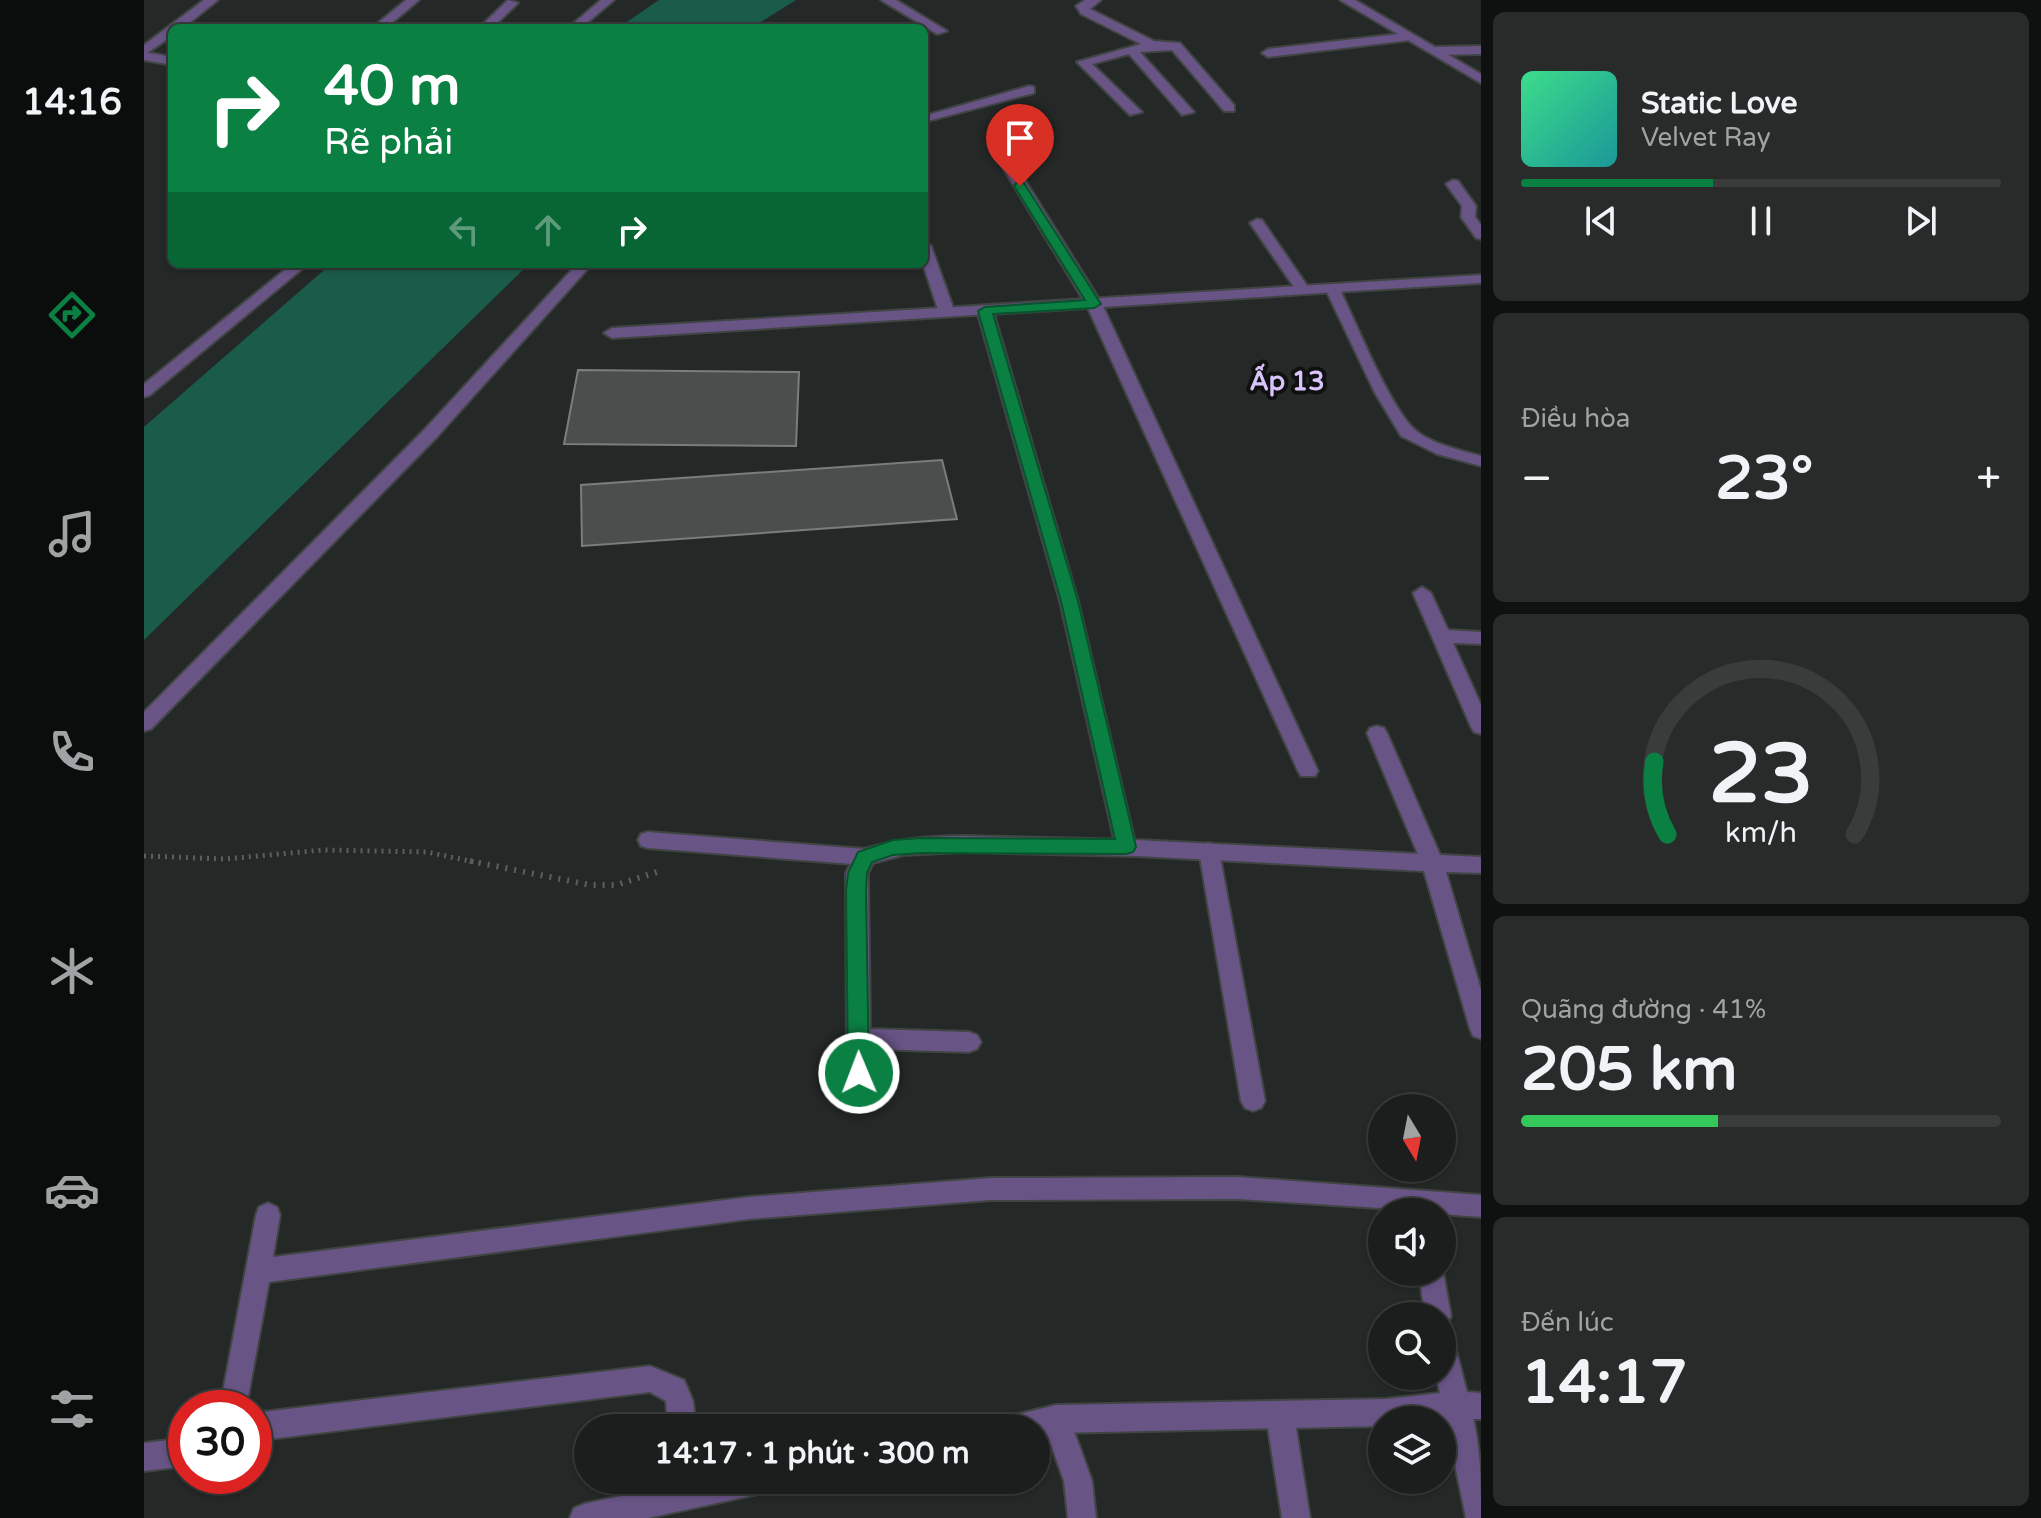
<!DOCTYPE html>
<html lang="vi">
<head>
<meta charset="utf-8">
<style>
  body { margin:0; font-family:"Varela Round",sans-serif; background:#282b2a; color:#f1f3f6; height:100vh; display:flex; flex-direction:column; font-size:30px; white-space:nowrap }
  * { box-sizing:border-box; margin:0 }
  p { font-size:26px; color:#a0a2a4 }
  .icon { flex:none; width:44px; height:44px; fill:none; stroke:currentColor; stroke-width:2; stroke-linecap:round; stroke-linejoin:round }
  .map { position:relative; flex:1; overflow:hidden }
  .drawer { display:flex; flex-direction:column; gap:12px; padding:12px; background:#0f1010; width:560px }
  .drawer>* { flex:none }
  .banner { position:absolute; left:24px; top:24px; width:760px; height:244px; border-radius:12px; box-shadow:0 2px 6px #0004,0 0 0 2px #393c3b; background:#0b8043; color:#fff; overflow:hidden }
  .needle { width:52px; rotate:170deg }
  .buttons { position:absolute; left:1224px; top:1094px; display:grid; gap:16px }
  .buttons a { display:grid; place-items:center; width:88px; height:88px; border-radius:50%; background:#1b1e1d; box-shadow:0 2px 6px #0004,0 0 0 2px #393c3b; font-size:40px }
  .speed { position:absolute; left:24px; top:1390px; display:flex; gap:16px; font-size:40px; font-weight:700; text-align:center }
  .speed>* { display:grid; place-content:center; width:104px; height:104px; border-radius:50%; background:#1b1e1d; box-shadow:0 2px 6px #0004,0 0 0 2px #393c3b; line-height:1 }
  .speed .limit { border:12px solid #d22; background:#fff; color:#111 }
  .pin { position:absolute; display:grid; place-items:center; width:68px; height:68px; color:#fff; margin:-82px -34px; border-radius:50% 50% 50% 0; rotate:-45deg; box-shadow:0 0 8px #0007 }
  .pin .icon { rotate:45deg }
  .me { position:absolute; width:88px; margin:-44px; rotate:359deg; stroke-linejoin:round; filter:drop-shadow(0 0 6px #0008) }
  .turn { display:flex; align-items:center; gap:28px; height:168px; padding:0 24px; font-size:36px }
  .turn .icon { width:104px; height:104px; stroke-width:2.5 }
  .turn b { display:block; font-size:56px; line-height:68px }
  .lanes { display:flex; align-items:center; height:76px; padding:0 24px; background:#0003; justify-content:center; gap:40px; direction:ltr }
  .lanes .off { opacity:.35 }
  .big { font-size:60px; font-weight:800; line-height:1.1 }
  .drawer .widget { flex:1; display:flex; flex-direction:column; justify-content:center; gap:12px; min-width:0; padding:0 28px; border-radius:12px; background:#282b2a }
  .drawer .dial { align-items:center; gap:0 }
  .dial svg { height:208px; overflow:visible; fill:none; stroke:#393c3b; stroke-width:7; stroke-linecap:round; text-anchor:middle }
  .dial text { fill:#f1f3f6; stroke:none }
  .song { display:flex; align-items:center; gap:24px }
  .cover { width:96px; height:96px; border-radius:12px; background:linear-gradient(135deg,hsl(150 70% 55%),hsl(180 70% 35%)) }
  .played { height:8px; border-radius:4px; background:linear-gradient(90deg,#0b8043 40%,#393c3b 40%) }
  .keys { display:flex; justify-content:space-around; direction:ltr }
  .heat { display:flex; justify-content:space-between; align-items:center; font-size:44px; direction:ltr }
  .charge { height:12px; border-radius:6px; background:linear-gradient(90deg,#34c759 41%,#393c3b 0) }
  .trip { position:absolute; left:430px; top:1414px; width:476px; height:80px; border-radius:40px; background:#1b1e1d; box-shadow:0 2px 6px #0004,0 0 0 2px #393c3b; font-weight:800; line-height:80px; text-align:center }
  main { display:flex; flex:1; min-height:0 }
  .dock { display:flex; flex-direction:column; width:144px; justify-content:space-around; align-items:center; background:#0b0c0c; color:#a0a2a4 }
  .dock .icon { width:56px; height:56px }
  .dock .on { color:#0b8043 }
  .dock b { font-size:36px; color:#f1f3f6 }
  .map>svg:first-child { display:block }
  .water { fill:#1b5b4a }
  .building { fill:#4a4f4d; stroke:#797e7c; stroke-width:2 }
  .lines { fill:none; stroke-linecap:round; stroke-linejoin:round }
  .service-casing { stroke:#404443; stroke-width:4 }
  .minor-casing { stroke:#404443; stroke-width:4 }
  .tertiary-casing { stroke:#404443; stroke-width:4 }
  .path-far1 { stroke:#5c5f5e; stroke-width:5; stroke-dasharray:2 5; stroke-linecap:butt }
  .path { stroke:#5c5f5e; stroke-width:6; stroke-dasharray:2 7; stroke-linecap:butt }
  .service { fill:#685485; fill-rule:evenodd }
  .minor { fill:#685485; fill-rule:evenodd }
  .tertiary { fill:#685485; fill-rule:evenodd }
  .route { fill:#0b8043; stroke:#07532c; stroke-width:2 }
  .labels { text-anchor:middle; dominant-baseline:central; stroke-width:8; stroke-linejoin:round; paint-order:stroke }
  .far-neighbourhood-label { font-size:26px; font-weight:bold; fill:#d8c3fb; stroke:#0f1110 }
</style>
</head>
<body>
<main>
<nav class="dock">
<b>14:16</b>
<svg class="icon on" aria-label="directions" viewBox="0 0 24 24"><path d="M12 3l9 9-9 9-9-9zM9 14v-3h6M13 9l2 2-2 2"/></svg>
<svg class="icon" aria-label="music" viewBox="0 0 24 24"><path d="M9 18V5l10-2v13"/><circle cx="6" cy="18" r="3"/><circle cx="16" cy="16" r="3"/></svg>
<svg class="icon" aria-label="phone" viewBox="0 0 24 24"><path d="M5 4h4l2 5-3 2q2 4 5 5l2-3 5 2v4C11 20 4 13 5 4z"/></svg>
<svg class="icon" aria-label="climate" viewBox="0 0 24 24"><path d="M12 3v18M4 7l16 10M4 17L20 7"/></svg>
<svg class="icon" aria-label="car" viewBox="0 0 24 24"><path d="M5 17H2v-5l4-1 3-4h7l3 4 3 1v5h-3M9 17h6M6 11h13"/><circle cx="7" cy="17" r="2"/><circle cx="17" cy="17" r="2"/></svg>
<svg class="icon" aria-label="filters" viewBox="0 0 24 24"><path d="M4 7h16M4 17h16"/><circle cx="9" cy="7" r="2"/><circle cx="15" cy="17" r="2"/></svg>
</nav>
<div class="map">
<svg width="1337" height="1518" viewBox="0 0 1337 1518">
  <rect width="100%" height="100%" fill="#242827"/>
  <g class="water">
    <path d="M515,0H652L607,28H474Z"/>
    <path d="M187,264H385L0,640V427Z"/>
  </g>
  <g class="building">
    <path d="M434,370L655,372L652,446L420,444Z"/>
    <path d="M798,460L813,519L438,546L437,485Z"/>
  </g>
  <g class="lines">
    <defs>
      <g id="service">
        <path d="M262,0H275L242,28H228Z"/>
        <path d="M364,0L374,3L348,28H335Z"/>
        <path d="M941,0H957L946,9L1010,41L1036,43L1090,105V111H1080L1028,50L996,52L1050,112L1038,115L985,54L948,64L998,112L986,115L933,62L997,44L937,14L932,6Z"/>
        <path d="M0,52L28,57V65L0,60Z"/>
        <path d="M885,86L890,87V93L780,122V116Z"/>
        <path d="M860,154L867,158L958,304L1174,771L1171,776H1157L1154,771L942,304L853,158Z"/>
        <path d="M1309,180L1314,181L1332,206L1331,217L1337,225V239L1332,238L1317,217L1318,206L1302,184Z"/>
        <path d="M1113,219L1118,220L1166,290L1164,293H1154L1152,290L1106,223Z"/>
        <path d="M780,242L787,246L811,313L808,316H798L795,313L779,264Z"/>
        <path d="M1188,284L1195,288C1213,324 1242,399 1268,427C1283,443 1316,450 1337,456V466L1293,454L1257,436L1231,393L1181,288Z"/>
        <path d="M841,306L849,311L934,601L992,847L989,853H975L972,847L916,601L833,311Z"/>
        <path d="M1278,587L1287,593L1304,630L1337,632V644L1309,643L1337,705V734L1330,732L1327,727L1269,593Z"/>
        <path d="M1233,726L1240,728L1243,733L1300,864L1296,870L1289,872L1282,870L1278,864L1223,733L1226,728Z"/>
        <path d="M504,832L721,849L728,851L732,857L728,863L721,865L504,848L497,846L494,840L497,834Z"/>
        <path d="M1065,843L1072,845L1075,851L1121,1101L1117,1108L1109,1111L1101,1108L1097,1101L1055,851L1058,845Z"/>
        <path d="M506,1366L540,1380L549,1401L552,1428H524L522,1401L506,1392L110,1441V1413Z"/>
        <path d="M1312,1392L1322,1395C1337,1435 1337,1477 1337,1518H1322L1299,1405L1302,1395Z"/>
        <path d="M1136,1401L1146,1405L1150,1415L1166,1518H1138L1122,1415L1126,1405Z"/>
        <path d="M912,1405L922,1409L948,1481L952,1518H924L920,1481L898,1419L902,1409Z"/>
      </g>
      <g id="minor">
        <path d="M60,0H74L39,28H28V36L0,55V45Z"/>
        <path d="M457,0H470L437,28H424Z"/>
        <path d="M737,0H752L803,31L793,34Z"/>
        <path d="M1263,33L1267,34V40L1124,57L1118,53L1124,49Z"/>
        <path d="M1337,46V54L1290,55L1284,51L1290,47Z"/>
        <path d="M148,264H164L6,395L0,397V384Z"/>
        <path d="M433,264H448L293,437L7,729L0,731V712L281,429Z"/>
        <path d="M1337,275V283L468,338L460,333L468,328Z"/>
        <path d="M818,836L992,840L1337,857V873L1302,872L1337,990V1039L1329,1036L1326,1029L1280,871L992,856L818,852L759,855L729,863L724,873L726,1029L825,1032L833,1035L837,1042L833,1049L825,1052L726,1049L727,1073L723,1080L715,1083L707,1080L703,1073V1039L702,873L714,851C748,840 781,836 818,836Z"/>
        <path d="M1094,1177L1337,1195V1217L1298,1214V1212L1094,1199L847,1200L605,1219L125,1282L102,1408H76L112,1215L115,1207L124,1203L133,1207L136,1215L129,1257L605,1197L847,1178Z"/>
        <path d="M1298,1266L1307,1316L1303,1325L1298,1327V1316H1281L1275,1272H1298Z"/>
        <path d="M1298,1327L1307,1331L1323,1392L1337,1393V1419L1238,1420V1426L912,1433L892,1437V1428H854L858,1418L912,1405L1242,1399L1296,1393L1292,1376H1298Z"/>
        <path d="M42,1438V1466L0,1471V1443Z"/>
        <path d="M550,1480H628L624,1490L614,1494L504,1518H426L430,1508L440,1504Z"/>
      </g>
      <path id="tertiary" d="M1196,0H1211L1337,74V83Z"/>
    </defs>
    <use href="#service" class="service-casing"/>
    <use href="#minor" class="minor-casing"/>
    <use href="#tertiary" class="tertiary-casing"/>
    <path class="path-far1" d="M0,856L81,859L179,850L283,852L335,863"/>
    <path class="path" d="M326,861L446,885H472L513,872"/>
    <use href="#service" class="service"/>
    <use href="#minor" class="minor"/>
    <use href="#tertiary" class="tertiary"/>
  </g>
  <path class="route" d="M872,183H880L957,304L950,308L849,314L934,601L992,847L989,852L982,854L778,853L749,855L728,862L723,873L722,891L725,1073L722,1080L715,1082L707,1080L704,1073L702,891L704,873L714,852L749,840L778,838L971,839L917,601L834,311L841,307L941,300L870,186Z"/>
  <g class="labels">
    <g class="far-neighbourhood-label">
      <text x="1143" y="381">Ấp 13</text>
    </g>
  </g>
</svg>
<div class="buttons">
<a><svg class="needle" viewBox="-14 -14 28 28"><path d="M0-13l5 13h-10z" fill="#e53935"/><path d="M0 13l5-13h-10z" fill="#a0a2a4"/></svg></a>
<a><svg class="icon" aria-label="sound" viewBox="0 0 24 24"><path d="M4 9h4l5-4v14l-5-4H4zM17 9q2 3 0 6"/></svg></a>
<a><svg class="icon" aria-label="search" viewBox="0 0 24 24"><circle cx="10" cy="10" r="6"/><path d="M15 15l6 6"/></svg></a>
<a><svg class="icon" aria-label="layers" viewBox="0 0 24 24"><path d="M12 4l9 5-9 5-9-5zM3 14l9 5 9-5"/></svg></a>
</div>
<div class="speed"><div class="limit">30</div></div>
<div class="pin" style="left:876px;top:186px;background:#d93025"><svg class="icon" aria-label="arrive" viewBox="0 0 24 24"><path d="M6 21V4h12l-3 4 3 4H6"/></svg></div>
<svg class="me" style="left:715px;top:1073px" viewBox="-20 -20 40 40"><circle r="17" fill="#0b8043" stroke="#fff" stroke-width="3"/><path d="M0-11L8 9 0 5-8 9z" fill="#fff"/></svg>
<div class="trip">14:17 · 1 phút · 300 m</div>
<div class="banner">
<div class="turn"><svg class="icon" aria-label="right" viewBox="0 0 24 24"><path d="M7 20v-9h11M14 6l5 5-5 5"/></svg><div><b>40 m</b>Rẽ phải</div></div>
<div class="lanes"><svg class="icon off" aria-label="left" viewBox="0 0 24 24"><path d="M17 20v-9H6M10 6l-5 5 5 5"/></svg><svg class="icon off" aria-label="ahead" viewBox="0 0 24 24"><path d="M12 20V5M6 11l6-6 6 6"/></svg><svg class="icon" aria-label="right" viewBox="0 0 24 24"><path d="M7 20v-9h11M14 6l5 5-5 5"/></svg></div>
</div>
</div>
<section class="drawer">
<div class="widget">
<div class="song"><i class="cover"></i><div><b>Static Love</b><p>Velvet Ray</p></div></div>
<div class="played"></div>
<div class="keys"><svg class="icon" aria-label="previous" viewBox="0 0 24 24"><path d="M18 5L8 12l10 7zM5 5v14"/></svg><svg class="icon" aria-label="pause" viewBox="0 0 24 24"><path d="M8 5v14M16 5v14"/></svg><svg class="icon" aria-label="next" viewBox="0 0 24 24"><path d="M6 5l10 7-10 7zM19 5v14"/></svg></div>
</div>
<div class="widget"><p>Điều hòa</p>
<div class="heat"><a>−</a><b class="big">23°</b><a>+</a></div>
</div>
<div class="widget dial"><svg viewBox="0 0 100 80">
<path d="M14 69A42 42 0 1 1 86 69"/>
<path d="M14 69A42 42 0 0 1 9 41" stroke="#0b8043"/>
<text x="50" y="56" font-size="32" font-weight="700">23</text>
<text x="50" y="72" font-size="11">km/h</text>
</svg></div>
<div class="widget"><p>Quãng đường · 41%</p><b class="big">205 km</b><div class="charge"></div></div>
<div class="widget"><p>Đến lúc</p><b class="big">14:17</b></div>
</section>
</main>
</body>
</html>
